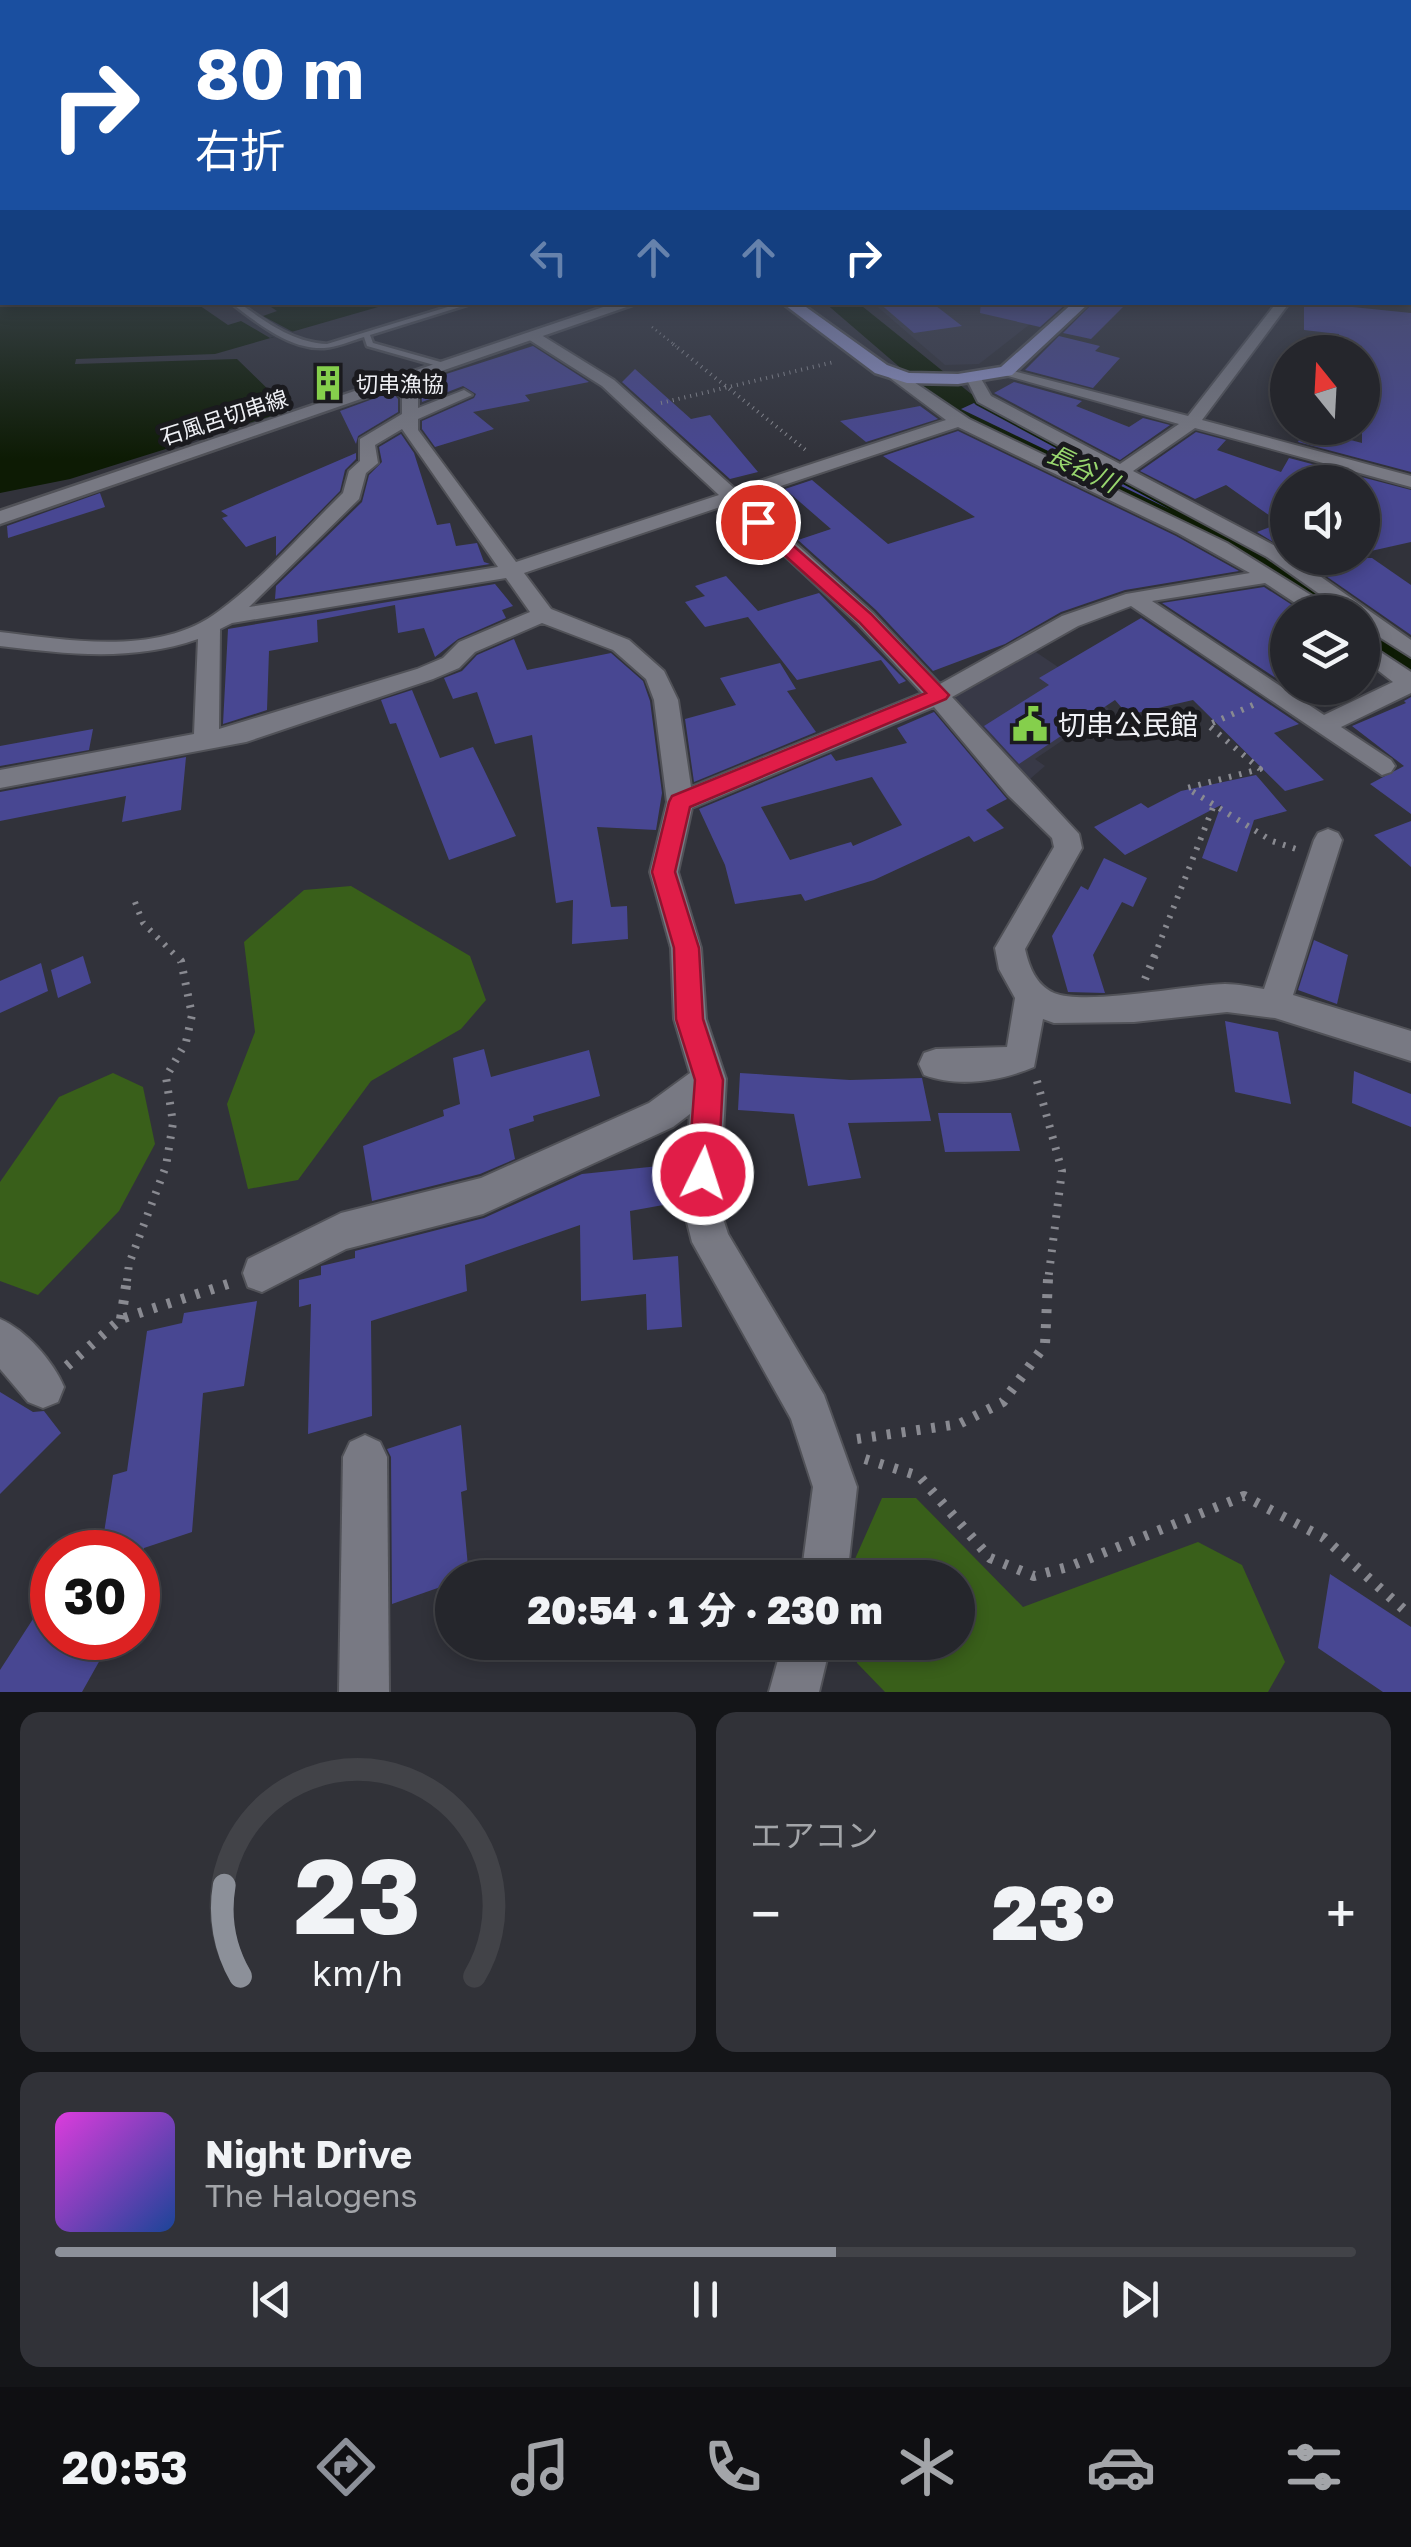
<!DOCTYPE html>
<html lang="ja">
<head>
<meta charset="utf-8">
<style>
  body { margin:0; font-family:"Golos Text","Noto Sans JP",sans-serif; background:#313238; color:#f1f3f6; height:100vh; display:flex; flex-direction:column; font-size:38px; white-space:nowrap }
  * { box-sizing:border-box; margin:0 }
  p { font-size:32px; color:#a3a5a9 }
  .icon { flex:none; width:55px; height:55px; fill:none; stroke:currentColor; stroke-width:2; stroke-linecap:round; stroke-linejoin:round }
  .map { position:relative; height:1692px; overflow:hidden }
  .panel { display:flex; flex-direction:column; gap:20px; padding:20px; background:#141518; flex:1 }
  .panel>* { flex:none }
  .guide { position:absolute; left:0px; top:0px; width:1412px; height:305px; box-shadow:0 5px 15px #0003,0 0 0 2px #424348; background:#1a4fa0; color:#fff; overflow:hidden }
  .needle { width:65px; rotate:342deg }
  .controls { position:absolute; left:1270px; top:335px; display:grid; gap:20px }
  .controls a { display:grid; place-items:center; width:110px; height:110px; border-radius:50%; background:#25262c; box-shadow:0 5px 15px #0003,0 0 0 2px #424348; font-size:50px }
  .speed { position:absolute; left:30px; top:1530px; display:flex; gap:20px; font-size:50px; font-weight:700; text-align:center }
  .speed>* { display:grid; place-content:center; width:130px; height:130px; border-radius:50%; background:#25262c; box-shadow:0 5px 15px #0003,0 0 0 2px #424348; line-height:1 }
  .speed .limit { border:15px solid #d22; background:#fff; color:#111 }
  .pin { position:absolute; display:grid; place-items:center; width:85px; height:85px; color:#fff; margin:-42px; border:5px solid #fff; border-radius:50%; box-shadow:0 2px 10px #0007 }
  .me { position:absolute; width:110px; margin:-55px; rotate:4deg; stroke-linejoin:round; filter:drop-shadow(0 0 8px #0008) }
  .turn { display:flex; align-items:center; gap:35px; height:210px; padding:0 30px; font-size:45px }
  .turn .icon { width:130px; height:130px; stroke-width:2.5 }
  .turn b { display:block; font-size:70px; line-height:85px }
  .lanes { display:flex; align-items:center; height:95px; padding:0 30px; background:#0003; justify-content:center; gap:50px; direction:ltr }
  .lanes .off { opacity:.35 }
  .big { font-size:75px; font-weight:800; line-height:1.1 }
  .panel .card { flex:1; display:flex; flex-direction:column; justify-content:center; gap:15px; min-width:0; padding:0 35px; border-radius:20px; background:#313238 }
  .panel .dial { align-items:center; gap:0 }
  .dial svg { height:260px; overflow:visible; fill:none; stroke:#424348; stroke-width:7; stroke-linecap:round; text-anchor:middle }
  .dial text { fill:#f1f3f6; stroke:none }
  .song { display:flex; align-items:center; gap:30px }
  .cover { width:120px; height:120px; border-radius:15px; background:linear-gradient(135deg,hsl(300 70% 55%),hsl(220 70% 35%)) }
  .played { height:10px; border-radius:5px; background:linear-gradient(90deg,#8c9099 60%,#424348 60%) }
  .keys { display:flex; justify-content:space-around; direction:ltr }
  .heat { display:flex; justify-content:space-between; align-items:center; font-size:55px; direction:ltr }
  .panel .tiles { flex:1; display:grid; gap:20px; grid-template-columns:1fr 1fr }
  .card:last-child { grid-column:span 2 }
  .trip { position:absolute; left:435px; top:1560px; width:540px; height:100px; border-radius:50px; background:#25262c; box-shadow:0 5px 15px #0003,0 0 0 2px #424348; font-weight:800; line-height:100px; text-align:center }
  .menu { display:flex; height:160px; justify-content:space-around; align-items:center; background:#0f0f12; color:#a3a5a9 }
  .menu .icon { width:70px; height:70px }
  .menu .current { color:#8c9099 }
  .menu b { font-size:45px; color:#f1f3f6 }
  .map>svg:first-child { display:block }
  .built { fill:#383947 }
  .green { fill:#395f1a }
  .water { fill:#0d1b04 }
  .pier { fill:#31323a }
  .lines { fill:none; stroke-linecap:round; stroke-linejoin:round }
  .river { fill:#0d1b04; fill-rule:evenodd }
  .building { fill:#484792; fill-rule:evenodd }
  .service-casing { stroke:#515258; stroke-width:5 }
  .minor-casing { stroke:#515258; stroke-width:4 }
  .secondary-casing { stroke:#515258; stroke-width:5 }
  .trunk-casing { stroke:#515258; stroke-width:5 }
  .path-far4 { stroke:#898a91; stroke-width:2.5; stroke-dasharray:1 4; stroke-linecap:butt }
  .path-far3 { stroke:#898a91; stroke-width:4; stroke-dasharray:1 5; stroke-linecap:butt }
  .path-far2 { stroke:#898a91; stroke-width:6; stroke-dasharray:2.5 8; stroke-linecap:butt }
  .path-far1 { stroke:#898a91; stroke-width:8; stroke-dasharray:2.5 9; stroke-linecap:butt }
  .path { stroke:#898a91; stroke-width:10; stroke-dasharray:4 11; stroke-linecap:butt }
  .service { fill:#787983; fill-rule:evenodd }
  .minor { fill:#787983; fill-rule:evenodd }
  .secondary { fill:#787983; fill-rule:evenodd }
  .trunk { fill:#8c90c4; fill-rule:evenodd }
  .route { fill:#e11d48; stroke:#92132f; stroke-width:2.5 }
  .labels { text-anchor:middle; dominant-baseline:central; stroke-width:10; stroke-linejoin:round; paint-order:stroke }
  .far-poi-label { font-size:22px; fill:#eff0f5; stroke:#1a1a1e; text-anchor:start }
  .far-street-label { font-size:22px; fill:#eff0f5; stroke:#1a1a1e }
  .far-water-label { font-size:25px; font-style:italic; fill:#98d66e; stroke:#1a1a1e }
  .poi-label { font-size:28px; fill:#eff0f5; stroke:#1a1a1e; text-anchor:start }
</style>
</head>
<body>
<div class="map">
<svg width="1411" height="1692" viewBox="0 0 1411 1692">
  <rect width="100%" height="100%" fill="#31323a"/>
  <g class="built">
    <path d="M873,303H1057L979,364L945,365Z"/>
    <path d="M1033,650L1080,682L1109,709L1035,759L1045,766L1030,779L1017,781L950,698Z"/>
  </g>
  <g class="green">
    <path d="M351,886L470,956L486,1000L461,1029L371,1081L298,1180L248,1189L227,1104L255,1032L244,942L304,890Z"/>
    <path d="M113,1073L143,1087L155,1144L119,1211L38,1295L0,1281V1182L59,1097Z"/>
    <path d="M882,1498H916L1023,1607L1198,1542L1242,1565L1285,1662L1268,1692H885L857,1663L855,1643L958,1642V1578L847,1577Z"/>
  </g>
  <path class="water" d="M0,222L2,302L392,303L215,354L76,359L75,364L237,359L279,400L274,403L284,412L70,479L0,493Z"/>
  <path class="pier" d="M196,303H265L277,311L263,316L293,332L270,338L241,321L228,325Z"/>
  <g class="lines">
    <path class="river" d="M824,302H857L970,393L1011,418L1270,545L1358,602L1364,612L1363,614L1379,618L1411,642V682L1393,677L1362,653V612H1311L1240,563L985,434L946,407Z"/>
  </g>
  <g class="building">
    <path d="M878,302H931L962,326L914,333Z"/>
    <path d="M981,302H1068L1040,327L980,313Z"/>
    <path d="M1094,302H1128L1091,339L1063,333Z"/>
    <path d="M1304,302L1411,313V472L1298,442L1305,428L1362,443V346L1340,343L1339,334L1304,330Z"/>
    <path d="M1059,336L1100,346L1095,351L1120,358L1093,388L1025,370Z"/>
    <path d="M533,346L589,382L525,395L530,401L473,412L494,429L435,447L422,429V421L474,398L476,394L463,386L422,402L421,393L412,385Z"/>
    <path d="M635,369L691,419L710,415L758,472L730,479L622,382Z"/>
    <path d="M1014,382L1082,401L1076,406L1129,427L1143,418L1170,425L1120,460L994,393Z"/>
    <path d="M392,392L398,399V412L358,436L356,444L340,411Z"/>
    <path d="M974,403L976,405L1171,510L961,409Z"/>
    <path d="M920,406L938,419L866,442L840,421Z"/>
    <path d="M958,431L1176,536L1239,571L1125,590L1061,612L1005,644L933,671L876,610L798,540L831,529L785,489L812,480L888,544L975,517L883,456Z"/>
    <path d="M1196,432L1226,440L1217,450L1281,472L1289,458L1411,490V542L1362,553V482H1288V551L1257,532L1280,523L1226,485L1195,499L1140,471Z"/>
    <path d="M401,434L414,453L437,525L450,523L456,546L477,543L484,562L490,564L275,599L276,586L362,502L369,475L382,462L379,447Z"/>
    <path d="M356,453V459L345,470L340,491L276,556V536L246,547L222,518L228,516L221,511Z"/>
    <path d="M100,493L105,507L8,538L7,526Z"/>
    <path d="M1300,558H1372L1411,585V635Z"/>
    <path d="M726,576L758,611L819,593L906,681L899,684L881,660L797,680L748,617L705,627L685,602L705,596L695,586Z"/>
    <path d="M495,584L513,606L502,610L506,618L458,639L435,657L424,628L398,633L395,605L317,620L318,642L269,651L267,710L223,724L228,629Z"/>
    <path d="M1264,587L1303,612H1288V686L1162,603Z"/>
    <path d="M1141,618L1299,724L1274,733L1324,780L1285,791L1193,700L1128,715L1115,700L1019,764L984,726L1049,685L1039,678Z"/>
    <path d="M514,639L527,670L611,653L643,681L650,701L662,793L656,830L597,827L611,907L627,906L628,939L572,944L573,900L556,903L532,735L495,744L477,692L453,699L444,678L462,671L477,655Z"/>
    <path d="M780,663L796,689L787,691L816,732L694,782L685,719L736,705L720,678Z"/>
    <path d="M412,690L440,758L473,747L516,836L449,860L396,723L390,724L381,700Z"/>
    <path d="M1411,697V814L1370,784L1404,766L1352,726L1406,703L1404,701Z"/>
    <path d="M934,712L1007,799L986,810L1004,828L974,842L969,836L874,880L805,901L801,894L735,904L725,865L699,809L831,754L836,761L907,743L897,728ZM872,777L902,825L853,846L851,842L790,860L761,807Z"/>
    <path d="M93,729L89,750L0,766V746Z"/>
    <path d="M186,757L181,810L122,822L126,796L0,821V792Z"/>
    <path d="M1256,775L1287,811L1254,820L1237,872L1202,858L1221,805L1125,855L1094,827L1141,803L1148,808L1181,791Z"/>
    <path d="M1411,821V867L1374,835Z"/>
    <path d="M1104,858L1147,878L1133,907L1122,902L1093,955L1105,993L1068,992L1052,936L1081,886L1088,890Z"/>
    <path d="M1314,940L1348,955L1337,1004L1298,990Z"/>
    <path d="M83,956L91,983L58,998L51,970Z"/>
    <path d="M41,963L48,991L0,1013V981Z"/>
    <path d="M1225,1021L1278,1032L1291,1104L1235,1092Z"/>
    <path d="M484,1049L491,1077L589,1050L600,1096L533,1116L534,1121L509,1129L515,1159L480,1174L372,1201L363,1146L444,1116L443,1110L460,1104L453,1058Z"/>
    <path d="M1354,1071L1411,1094V1127L1352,1103Z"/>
    <path d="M740,1073L850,1080L922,1078L931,1121L848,1123L861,1178L808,1186L794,1114L738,1110Z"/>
    <path d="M938,1113H1011L1020,1151L945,1152Z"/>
    <path d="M678,1164L680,1202L630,1211L633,1260L678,1256L682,1327L647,1330L646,1294L581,1301L580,1225L465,1265L467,1291L371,1321L372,1416L308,1434L311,1304L299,1307V1280L321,1275V1266L355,1258V1251L484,1218L582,1174Z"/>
    <path d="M257,1301L244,1386L203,1393L192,1532L144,1548L143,1552H101L113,1475L127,1471L147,1331L182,1323L184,1313Z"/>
    <path d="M0,1392L33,1412L44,1411L61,1433L0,1494Z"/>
    <path d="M461,1425L467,1490L461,1492L469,1577L452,1578V1583L392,1604L391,1457L387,1449Z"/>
    <path d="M1330,1574L1411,1627V1692H1383L1318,1648Z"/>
    <path d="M33,1619L52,1627V1638H75L105,1651L82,1692H0V1670Z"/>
  </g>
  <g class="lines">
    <defs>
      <path id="service" d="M230,302H238C266,322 292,342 327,344L464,302H476L370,335L373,343L444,363V367H441L367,346L364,337C351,341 337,347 324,348C290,350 256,322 230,302Z"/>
      <g id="minor">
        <rect x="1410" y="234" width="1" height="8"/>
        <path d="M1277,302H1290L1202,420L1411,476V487L1195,428L1133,471L1281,549L1288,558H1294L1411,640V657L1362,626V612H1345L1267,557L978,402L966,378L979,375L991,396L1120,464L1179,424L1001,374V368L1188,416Z"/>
        <path d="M528,333H538L614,380L735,489L946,420L886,375L899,372L969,419L1227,543L1330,607L1332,612H1309L1265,583L1152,601L1324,715L1393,682L1362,658V640L1411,672V693L1341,727L1391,760L1395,766L1391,772L1382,775L1131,606L1078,626L952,697L1079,834L1082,848L1025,949C1029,967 1036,985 1054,993C1086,1006 1186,985 1225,984C1238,984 1252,987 1264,989L1314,840L1318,833L1328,829L1338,833L1342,840L1293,995L1411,1031V1061L1275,1018L1227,1012L1134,1022L1054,1023L1043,1019L1034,1067C1001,1081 959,1088 924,1075L919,1064L924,1053L936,1049L1007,1047L1015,998L999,969L995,948L1054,847L1052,838L1008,795L934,707L692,808L678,872L701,948L706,1019L726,1079L719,1206L728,1234L824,1395L857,1487L847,1578H801L813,1487L791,1419L692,1242L683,1206L690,1114L673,1127L483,1214L346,1249L262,1292L248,1287L243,1273L248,1259L341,1213L481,1178L649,1103L690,1073L674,1019L671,948L650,872L667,802L654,700L646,679L613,650L542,623L475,652L459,668L433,679L246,742L0,788V770L194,734L198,639C132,662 67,654 0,646V632C69,640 159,657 219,611C264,578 303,532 343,493L349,471L360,461V439L402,414V397L387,382L389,379H401L418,396V408L464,390L472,395L418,419V430L516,562L719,495L602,386L528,339ZM958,427L1178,533L1250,573L1126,594L1062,616L940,684L873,613L745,498ZM402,429L498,567L249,607L359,499L366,473L378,463L375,445ZM729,504L857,623L922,693L691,787L678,700L664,671L629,640L551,609L524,573ZM506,578L530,612L459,642L443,658L417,669L219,729L220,629L232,623Z"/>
        <path d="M0,1319C26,1330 53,1361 64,1387L58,1402L43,1408L28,1402L0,1369Z"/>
        <path d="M365,1435L380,1442L387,1457L389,1692H339L343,1457L350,1442Z"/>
        <path d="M783,1642H831L819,1692H769Z"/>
      </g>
      <path id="secondary" d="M618,302H641L0,524V511Z"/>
      <g id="trunk">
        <path d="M1411,295V303L1406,302H1410Z"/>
        <path d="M781,302H799L887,365L909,373L958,374L1001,367L1074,302H1090L1012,375L958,384L907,383L875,373Z"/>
      </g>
    </defs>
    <use href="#service" class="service-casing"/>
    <use href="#minor" class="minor-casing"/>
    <use href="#secondary" class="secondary-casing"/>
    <use href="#trunk" class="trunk-casing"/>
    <path class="path-far4" d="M652,327L676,346"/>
    <g class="path-far3">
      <path d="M673,344L807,451"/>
      <path d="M661,403L834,362"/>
    </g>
    <g class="path-far2">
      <path d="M1253,705L1208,725L1260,769L1187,788L1272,841L1296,849"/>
      <path d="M135,902L143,923L177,957"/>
      <path d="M1154,957L1214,805"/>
    </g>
    <g class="path-far1">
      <path d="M1145,979L1155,955"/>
      <path d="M1037,1081L1062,1171L1048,1281"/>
      <path d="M127,1281L129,1264L166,1166L173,1123L166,1077L186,1042L192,1015L181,961L175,955"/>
    </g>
    <g class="path">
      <path d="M121,1319L127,1279"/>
      <path d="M67,1366L121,1319L231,1283"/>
      <path d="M857,1439L959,1424L1003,1402L1045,1345L1048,1279"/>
      <path d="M865,1459L919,1476L990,1558L1034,1576L1071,1566L1244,1496L1324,1538L1411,1616"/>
    </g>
    <use href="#service" class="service"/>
    <use href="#minor" class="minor"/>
    <use href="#secondary" class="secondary"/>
    <use href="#trunk" class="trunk"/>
  </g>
  <linearGradient id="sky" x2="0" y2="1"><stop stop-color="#1b1c20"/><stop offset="0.48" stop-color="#484f60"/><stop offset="1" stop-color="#484f60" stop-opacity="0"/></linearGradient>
  <rect width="1411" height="459" fill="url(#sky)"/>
  <path class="route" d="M752,519H763L871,614L949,695L946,699L690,807L675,872L699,948L703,1019L723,1080L718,1174L714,1185L703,1189L693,1185L688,1174L695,1080L676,1019L674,948L652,872L669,802L672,796L926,693L859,622L752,526Z"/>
  <defs>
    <symbol id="building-bare" viewBox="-9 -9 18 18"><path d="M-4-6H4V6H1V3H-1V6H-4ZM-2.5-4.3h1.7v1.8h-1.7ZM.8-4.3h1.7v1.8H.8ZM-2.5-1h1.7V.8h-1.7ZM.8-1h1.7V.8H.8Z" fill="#85cf4c" stroke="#1a1a1e" stroke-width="2.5" paint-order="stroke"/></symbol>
    <symbol id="civic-bare" viewBox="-9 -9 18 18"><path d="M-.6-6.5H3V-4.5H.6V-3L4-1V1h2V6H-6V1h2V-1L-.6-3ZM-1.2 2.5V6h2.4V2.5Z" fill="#85cf4c" stroke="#1a1a1e" stroke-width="2.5" paint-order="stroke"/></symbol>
  </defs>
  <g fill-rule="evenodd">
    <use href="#building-bare" x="303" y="358" width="50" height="50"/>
    <use href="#civic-bare" x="1005" y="699" width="50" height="50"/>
  </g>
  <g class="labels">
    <g class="far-poi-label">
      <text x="356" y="383">切串漁協</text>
    </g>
    <g class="far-street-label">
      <text transform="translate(224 417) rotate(-18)">石風呂切串線</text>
    </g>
    <g class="far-water-label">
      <text transform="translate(1083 468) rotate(26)">長谷川</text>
    </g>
    <g class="poi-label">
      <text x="1058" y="724">切串公民館</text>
    </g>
  </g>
</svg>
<div class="controls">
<a><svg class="needle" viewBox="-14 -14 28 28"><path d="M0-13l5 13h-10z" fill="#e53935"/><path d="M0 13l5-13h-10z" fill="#a3a5a9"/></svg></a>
<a><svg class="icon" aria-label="sound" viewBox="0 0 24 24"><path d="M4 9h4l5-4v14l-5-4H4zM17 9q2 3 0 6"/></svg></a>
<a><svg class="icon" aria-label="layers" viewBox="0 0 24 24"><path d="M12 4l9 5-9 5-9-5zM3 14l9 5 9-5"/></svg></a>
</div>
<div class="speed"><div class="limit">30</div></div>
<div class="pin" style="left:758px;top:522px;background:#d93025"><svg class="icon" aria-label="arrive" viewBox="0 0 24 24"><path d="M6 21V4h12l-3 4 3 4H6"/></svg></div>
<svg class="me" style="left:703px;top:1174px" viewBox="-20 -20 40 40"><circle r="17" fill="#e11d48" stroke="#fff" stroke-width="3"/><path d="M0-11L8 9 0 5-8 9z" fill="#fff"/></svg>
<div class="trip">20:54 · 1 分 · 230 m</div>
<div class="guide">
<div class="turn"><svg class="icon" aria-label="right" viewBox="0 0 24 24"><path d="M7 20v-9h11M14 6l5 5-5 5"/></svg><div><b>80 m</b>右折</div></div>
<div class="lanes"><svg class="icon off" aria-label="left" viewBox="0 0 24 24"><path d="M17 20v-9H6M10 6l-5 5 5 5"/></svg><svg class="icon off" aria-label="ahead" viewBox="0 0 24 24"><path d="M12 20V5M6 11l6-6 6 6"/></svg><svg class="icon off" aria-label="ahead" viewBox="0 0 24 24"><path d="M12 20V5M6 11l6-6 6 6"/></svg><svg class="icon" aria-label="right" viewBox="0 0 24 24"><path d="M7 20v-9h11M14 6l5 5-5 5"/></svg></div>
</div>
</div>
<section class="panel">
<div class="tiles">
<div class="card dial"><svg viewBox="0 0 100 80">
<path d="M14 69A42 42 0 1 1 86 69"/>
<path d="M14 69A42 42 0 0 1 9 41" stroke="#8c9099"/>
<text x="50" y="56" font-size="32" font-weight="700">23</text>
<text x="50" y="72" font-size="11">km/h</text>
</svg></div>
<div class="card"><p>エアコン</p>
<div class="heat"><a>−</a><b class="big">23°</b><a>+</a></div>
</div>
<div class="card">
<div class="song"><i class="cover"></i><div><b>Night Drive</b><p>The Halogens</p></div></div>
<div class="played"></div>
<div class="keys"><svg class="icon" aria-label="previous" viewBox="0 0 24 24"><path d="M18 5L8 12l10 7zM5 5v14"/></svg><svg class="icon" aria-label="pause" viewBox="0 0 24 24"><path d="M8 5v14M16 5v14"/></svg><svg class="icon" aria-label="next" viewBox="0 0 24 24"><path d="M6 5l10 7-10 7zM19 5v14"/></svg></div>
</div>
</div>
</section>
<nav class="menu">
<b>20:53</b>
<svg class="icon current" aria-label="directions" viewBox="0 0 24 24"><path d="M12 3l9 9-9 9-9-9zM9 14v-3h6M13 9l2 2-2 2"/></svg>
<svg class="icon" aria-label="music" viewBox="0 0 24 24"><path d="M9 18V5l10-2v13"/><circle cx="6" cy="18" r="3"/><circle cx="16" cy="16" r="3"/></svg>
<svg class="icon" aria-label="phone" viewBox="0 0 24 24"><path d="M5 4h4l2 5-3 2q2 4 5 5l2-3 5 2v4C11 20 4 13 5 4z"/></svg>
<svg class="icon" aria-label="climate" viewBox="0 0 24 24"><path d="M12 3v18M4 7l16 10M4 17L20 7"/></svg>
<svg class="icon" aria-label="car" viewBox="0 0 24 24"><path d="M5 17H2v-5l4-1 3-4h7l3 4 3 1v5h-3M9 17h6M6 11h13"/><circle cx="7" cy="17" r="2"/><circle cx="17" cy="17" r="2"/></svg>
<svg class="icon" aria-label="filters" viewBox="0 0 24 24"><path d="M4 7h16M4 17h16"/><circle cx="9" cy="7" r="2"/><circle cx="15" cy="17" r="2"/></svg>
</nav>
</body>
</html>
